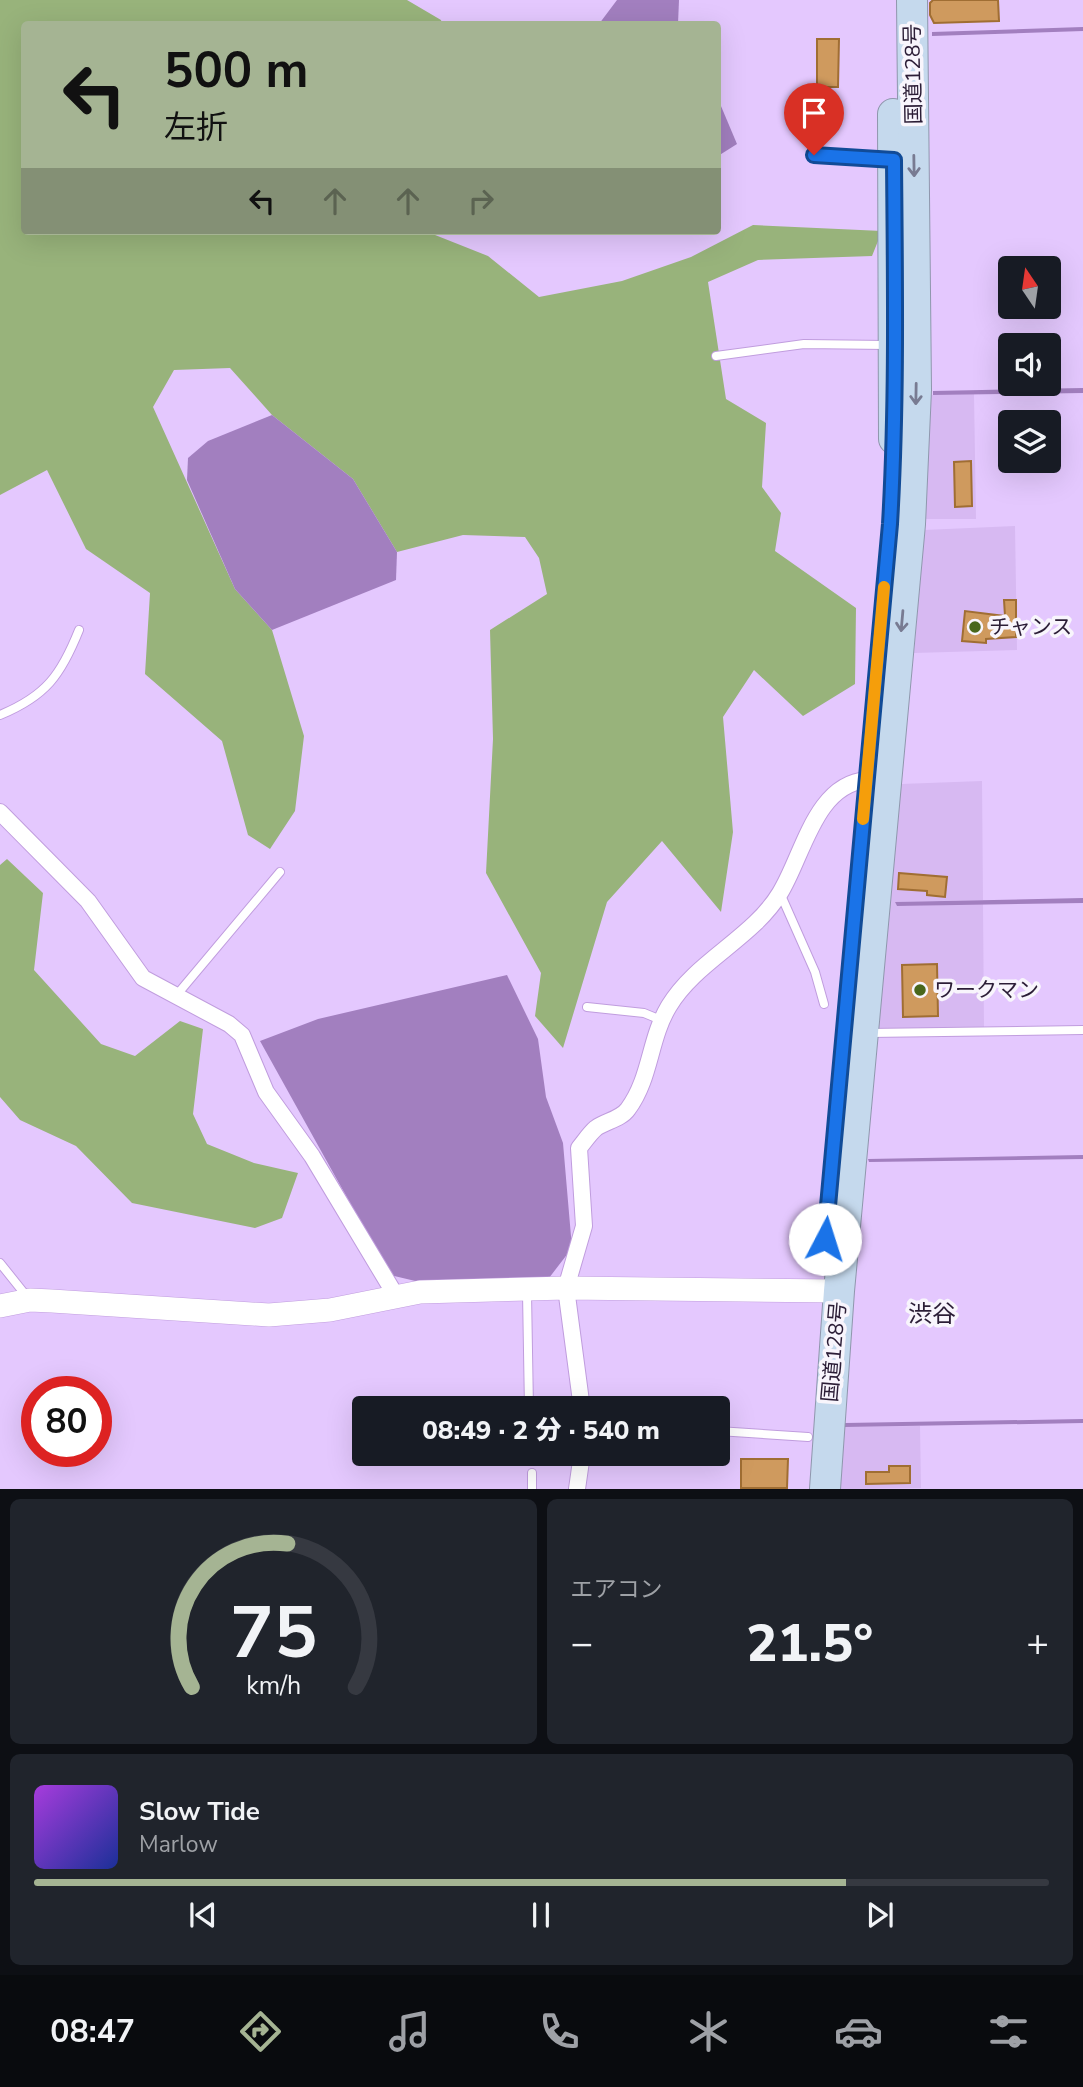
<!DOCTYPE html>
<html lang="ja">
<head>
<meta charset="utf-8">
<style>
  body { margin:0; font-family:"Nunito Sans","Noto Sans JP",sans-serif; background:#20242c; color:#f1f3f6; height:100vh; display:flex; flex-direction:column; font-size:26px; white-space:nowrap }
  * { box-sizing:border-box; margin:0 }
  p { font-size:23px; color:#9ea1a6 }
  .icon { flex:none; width:38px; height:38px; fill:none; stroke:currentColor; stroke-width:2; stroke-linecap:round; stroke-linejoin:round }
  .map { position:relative; height:1489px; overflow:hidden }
  .drawer { display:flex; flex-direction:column; gap:10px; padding:10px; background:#0d0f14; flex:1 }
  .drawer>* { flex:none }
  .top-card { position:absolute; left:21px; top:21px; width:700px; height:214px; border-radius:7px; box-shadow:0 7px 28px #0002; background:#a5b493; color:#111; overflow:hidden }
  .needle { width:46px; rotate:347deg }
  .fabs { position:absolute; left:998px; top:256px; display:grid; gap:14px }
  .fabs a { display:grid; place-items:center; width:63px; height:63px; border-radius:7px; background:#171b24; box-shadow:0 7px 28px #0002; font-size:35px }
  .speed { position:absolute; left:21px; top:1376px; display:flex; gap:14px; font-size:35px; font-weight:700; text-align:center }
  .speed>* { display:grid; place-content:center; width:91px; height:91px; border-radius:50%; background:#171b24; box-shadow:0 7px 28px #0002; line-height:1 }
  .speed .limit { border:10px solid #d22; background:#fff; color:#111 }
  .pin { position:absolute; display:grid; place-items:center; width:60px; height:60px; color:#fff; margin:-72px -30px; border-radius:50% 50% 50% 0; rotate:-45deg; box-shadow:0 0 7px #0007 }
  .pin .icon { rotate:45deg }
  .me { position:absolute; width:77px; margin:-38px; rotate:5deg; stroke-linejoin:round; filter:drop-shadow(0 0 5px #0008) }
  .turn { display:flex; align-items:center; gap:24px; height:147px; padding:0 28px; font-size:32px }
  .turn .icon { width:91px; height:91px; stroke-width:2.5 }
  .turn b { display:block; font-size:49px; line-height:60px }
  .lanes { display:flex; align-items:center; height:66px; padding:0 28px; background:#0003; justify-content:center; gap:35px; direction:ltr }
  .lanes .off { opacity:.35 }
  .big { font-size:52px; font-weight:800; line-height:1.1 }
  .drawer .tile { flex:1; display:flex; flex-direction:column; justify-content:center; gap:10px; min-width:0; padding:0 24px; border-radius:10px; background:#20242c }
  .drawer .dial { align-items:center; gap:0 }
  .dial svg { height:182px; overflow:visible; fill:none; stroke:#363941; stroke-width:7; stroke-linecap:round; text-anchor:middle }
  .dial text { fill:#f1f3f6; stroke:none }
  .song { display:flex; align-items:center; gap:21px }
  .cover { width:84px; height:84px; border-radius:10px; background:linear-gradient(135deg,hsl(280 70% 55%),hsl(230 70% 35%)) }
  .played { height:7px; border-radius:4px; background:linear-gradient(90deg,#a5b493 80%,#363941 80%) }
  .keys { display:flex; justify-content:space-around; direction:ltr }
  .heat { display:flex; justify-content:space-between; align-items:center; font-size:38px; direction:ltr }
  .drawer .tiles { flex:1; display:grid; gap:10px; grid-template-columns:1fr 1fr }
  .tile:last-child { grid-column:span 2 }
  .trip { position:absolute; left:352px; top:1396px; width:378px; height:70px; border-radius:7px; background:#171b24; box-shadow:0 7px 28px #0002; font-weight:800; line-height:70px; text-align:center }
  .dock { display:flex; height:112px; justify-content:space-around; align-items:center; background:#090b0e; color:#9ea1a6 }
  .dock .icon { width:49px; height:49px }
  .dock .on { color:#a5b493 }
  .dock b { font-size:32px; color:#f1f3f6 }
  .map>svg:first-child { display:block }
  .built { fill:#d7b9f2 }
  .green { fill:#98b37b }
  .water { fill:#a27fbf }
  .building { fill:#cf9a5e; stroke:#a06e33; stroke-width:2 }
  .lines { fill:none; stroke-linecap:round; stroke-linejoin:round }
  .lane-casing { stroke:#c09dde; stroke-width:10 }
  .street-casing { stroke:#c09dde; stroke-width:18 }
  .secondary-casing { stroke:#c09dde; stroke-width:24 }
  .highway-casing { stroke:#8f97ad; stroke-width:32 }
  .lane { stroke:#fff; stroke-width:8 }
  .street { stroke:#fff; stroke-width:16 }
  .secondary { stroke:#fff; stroke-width:23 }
  .highway { stroke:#c5d9ed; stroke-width:30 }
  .oneway { stroke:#787b92 }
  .route-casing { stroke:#114b97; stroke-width:18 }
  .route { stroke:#1a73e8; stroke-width:12 }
  .slow { stroke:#f59e0b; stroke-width:12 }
  .poi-dot { fill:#49671b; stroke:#f8f5fc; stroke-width:2.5 }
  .labels { text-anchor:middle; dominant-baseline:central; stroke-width:7; stroke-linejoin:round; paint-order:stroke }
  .street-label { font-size:21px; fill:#2b1d36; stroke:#f8f5fc }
  .poi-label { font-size:21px; fill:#2b1d36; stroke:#f8f5fc; text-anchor:start }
  .quarter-label { font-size:24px; fill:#2b1d36; stroke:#f8f5fc }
</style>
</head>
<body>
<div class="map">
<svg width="1083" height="1489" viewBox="0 0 1083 1489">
  <rect width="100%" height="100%" fill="#e4c8fe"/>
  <g class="built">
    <path d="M974,394L976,519H925L930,395Z"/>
    <path d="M1015,526L1017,650L914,653L924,530Z"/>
    <path d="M982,781L983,900L895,902L897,906L983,904L984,1028H878L901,784Z"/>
    <path d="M920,1426L921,1488L841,1489L842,1427Z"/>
  </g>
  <g class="green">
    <path d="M0,0H407L441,20L442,24H24V231H425L488,256L539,297L622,281L691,257L753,225L882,231L872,256L758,260L708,282L726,399L766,423L762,487L781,513L775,551L856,608L855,684L803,716L754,670L723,717L733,832L721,912L662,841L607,902L563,1048L535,1016L541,973L486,873L493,739L490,630L547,594L539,558L525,537L463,535L397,552L353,479L272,415L230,368L174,370L153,407L235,589L272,630L304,736L295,811L270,849L248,835L222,741L145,674L150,593L86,549L47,470L0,495Z"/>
    <path d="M7,859L43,893L34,970L101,1044L135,1056L180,1021L203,1029L193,1114L207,1144L254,1163L298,1173L282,1218L255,1228L132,1203L76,1146L20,1120L0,1097V865Z"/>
  </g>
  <g class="water">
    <path d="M617,0H679L678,24H599Z"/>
    <path d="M1083,27V31L932,36V32Z"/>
    <path d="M718,99L737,144L718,156Z"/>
    <path d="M1083,388V393L933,395V391Z"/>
    <path d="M272,415L353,479L397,552L396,580L272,630L235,589L187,480L188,458L208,441Z"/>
    <path d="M1083,898V903L897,906L895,902Z"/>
    <path d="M507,975L538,1039L546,1097L563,1143L572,1248L549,1278L428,1284L390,1275L260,1041L318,1019Z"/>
    <path d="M1083,1155V1159L869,1162L868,1159Z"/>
    <path d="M1083,1419V1423L845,1427V1423Z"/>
  </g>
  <g class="building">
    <path d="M933,0H998L999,21L934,23L930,15V3Z"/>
    <path d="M817,39H839L838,87H817Z"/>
    <path d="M971,461L972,506L955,507L954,462Z"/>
    <path d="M1004,600H1016V637L986,639V643L962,641L965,611L1005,616Z"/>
    <path d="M899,873L947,877L945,897L927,895V891L898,889Z"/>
    <path d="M937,964L938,1016L903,1017L902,965Z"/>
    <path d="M741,1459H788L787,1488H741Z"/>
    <path d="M889,1466H910V1483L866,1484V1472H889Z"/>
  </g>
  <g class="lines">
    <defs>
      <g id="lane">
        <path d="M814,155L888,160"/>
        <path d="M716,356L804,344L887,345"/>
        <path d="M0,715C46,696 61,675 79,630"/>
        <path d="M780,893L815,972L824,1004"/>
        <path d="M175,997L280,872"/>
        <path d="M587,1007L644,1013L661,1020"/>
        <path d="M869,1033L1083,1030"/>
        <path d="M0,1263L28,1298"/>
        <path d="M527,1293L529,1409"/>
        <path d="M718,1431L808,1437"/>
        <path d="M532,1489V1473"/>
      </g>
      <g id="street">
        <path d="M0,812L88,901L143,978L229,1024L242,1035L266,1092L312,1156L396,1296"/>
        <path d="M582,1409L566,1288L584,1226L579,1148C584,1142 590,1133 596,1128C606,1121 621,1119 628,1109C651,1078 649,1039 669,1006C696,961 753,938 780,893C803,856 815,784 867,780"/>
        <path d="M577,1489L582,1454"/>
      </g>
      <path id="secondary" d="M0,1306L30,1300L52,1301L269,1315L330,1310L420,1292L566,1288L839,1291"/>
      <g id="highway">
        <path d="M893,114L894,439"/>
        <path d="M825,1489L839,1291L910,524L916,390L912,0"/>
      </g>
    </defs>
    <use href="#lane" class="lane-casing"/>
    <use href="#street" class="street-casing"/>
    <use href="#secondary" class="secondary-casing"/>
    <use href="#highway" class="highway-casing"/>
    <use href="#lane" class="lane"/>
    <use href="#street" class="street"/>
    <use href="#secondary" class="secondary"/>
    <use href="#highway" class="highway"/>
  </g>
  <defs><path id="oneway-shaft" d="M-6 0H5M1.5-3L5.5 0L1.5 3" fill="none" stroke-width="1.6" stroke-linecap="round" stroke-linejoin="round" transform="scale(1.75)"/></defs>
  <g class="oneway">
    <use href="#oneway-shaft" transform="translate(914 166) rotate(89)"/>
    <use href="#oneway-shaft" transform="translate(916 394) rotate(91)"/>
    <use href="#oneway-shaft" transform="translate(902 621) rotate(95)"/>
  </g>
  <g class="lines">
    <defs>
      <path id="route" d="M814,155L894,160C895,282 897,403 890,524L825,1239"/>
    </defs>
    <use href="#route" class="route-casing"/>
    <use href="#route" class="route"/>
    <path class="slow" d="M863,819L884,587"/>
  </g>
  <g class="poi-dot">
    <circle cx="975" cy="627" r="7"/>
    <circle cx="920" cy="990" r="7"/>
  </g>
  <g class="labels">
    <g class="street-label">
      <text transform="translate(913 74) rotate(-91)">国道128号</text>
      <text transform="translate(834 1352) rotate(-85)">国道128号</text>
    </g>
    <g class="poi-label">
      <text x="989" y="627">チャンス</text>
      <text x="934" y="990">ワークマン</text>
    </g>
    <g class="quarter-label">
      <text x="932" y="1314">渋谷</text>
    </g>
  </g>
</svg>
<div class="fabs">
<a><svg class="needle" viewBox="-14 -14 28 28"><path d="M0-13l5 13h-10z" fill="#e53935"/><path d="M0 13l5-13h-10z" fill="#9ea1a6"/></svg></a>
<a><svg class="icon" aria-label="sound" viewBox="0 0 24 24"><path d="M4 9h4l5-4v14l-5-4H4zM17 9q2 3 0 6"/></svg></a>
<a><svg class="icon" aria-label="layers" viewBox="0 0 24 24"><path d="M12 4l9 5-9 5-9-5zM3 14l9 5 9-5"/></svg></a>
</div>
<div class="speed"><div class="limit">80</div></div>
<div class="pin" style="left:814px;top:155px;background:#d93025"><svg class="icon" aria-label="arrive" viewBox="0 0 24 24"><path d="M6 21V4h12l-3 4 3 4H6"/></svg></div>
<svg class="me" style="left:825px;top:1239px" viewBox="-20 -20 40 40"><circle r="19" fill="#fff"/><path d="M0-13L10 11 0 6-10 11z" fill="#1a73e8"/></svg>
<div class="trip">08:49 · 2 分 · 540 m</div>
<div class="top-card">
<div class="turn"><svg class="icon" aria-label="left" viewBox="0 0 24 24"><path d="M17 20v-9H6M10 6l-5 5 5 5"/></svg><div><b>500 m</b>左折</div></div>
<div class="lanes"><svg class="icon" aria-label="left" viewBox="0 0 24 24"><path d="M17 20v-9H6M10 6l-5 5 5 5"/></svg><svg class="icon off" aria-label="ahead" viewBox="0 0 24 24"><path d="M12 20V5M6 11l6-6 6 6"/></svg><svg class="icon off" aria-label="ahead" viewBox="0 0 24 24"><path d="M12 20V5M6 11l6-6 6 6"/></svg><svg class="icon off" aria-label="right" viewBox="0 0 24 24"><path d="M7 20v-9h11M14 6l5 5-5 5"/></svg></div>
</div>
</div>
<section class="drawer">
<div class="tiles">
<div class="tile dial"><svg viewBox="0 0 100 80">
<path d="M14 69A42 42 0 1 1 86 69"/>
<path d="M14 69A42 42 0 0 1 56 6" stroke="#a5b493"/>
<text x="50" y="56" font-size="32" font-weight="700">75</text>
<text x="50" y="72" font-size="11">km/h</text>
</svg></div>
<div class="tile"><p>エアコン</p>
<div class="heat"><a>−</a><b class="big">21.5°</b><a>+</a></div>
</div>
<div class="tile">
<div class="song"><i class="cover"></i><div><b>Slow Tide</b><p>Marlow</p></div></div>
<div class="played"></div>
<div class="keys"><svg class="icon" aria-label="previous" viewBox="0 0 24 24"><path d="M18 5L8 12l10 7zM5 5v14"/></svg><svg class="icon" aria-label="pause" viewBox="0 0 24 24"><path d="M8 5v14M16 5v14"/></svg><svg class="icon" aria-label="next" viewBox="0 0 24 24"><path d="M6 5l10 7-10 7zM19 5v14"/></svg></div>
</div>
</div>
</section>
<nav class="dock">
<b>08:47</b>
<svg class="icon on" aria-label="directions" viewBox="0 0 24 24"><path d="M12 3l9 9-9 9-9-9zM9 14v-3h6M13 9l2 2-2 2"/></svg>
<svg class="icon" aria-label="music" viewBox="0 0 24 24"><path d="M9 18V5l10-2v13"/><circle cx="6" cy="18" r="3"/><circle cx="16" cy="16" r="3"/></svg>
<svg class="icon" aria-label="phone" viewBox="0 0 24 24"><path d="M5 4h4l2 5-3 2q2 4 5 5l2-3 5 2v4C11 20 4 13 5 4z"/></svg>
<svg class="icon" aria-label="climate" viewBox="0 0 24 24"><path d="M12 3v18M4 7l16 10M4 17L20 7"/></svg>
<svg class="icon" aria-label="car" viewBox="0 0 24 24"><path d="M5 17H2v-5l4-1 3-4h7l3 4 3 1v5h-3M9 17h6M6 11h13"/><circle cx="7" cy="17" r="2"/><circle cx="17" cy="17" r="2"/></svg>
<svg class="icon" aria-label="filters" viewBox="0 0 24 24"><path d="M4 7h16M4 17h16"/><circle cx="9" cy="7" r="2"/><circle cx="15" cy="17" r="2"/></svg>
</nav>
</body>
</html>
